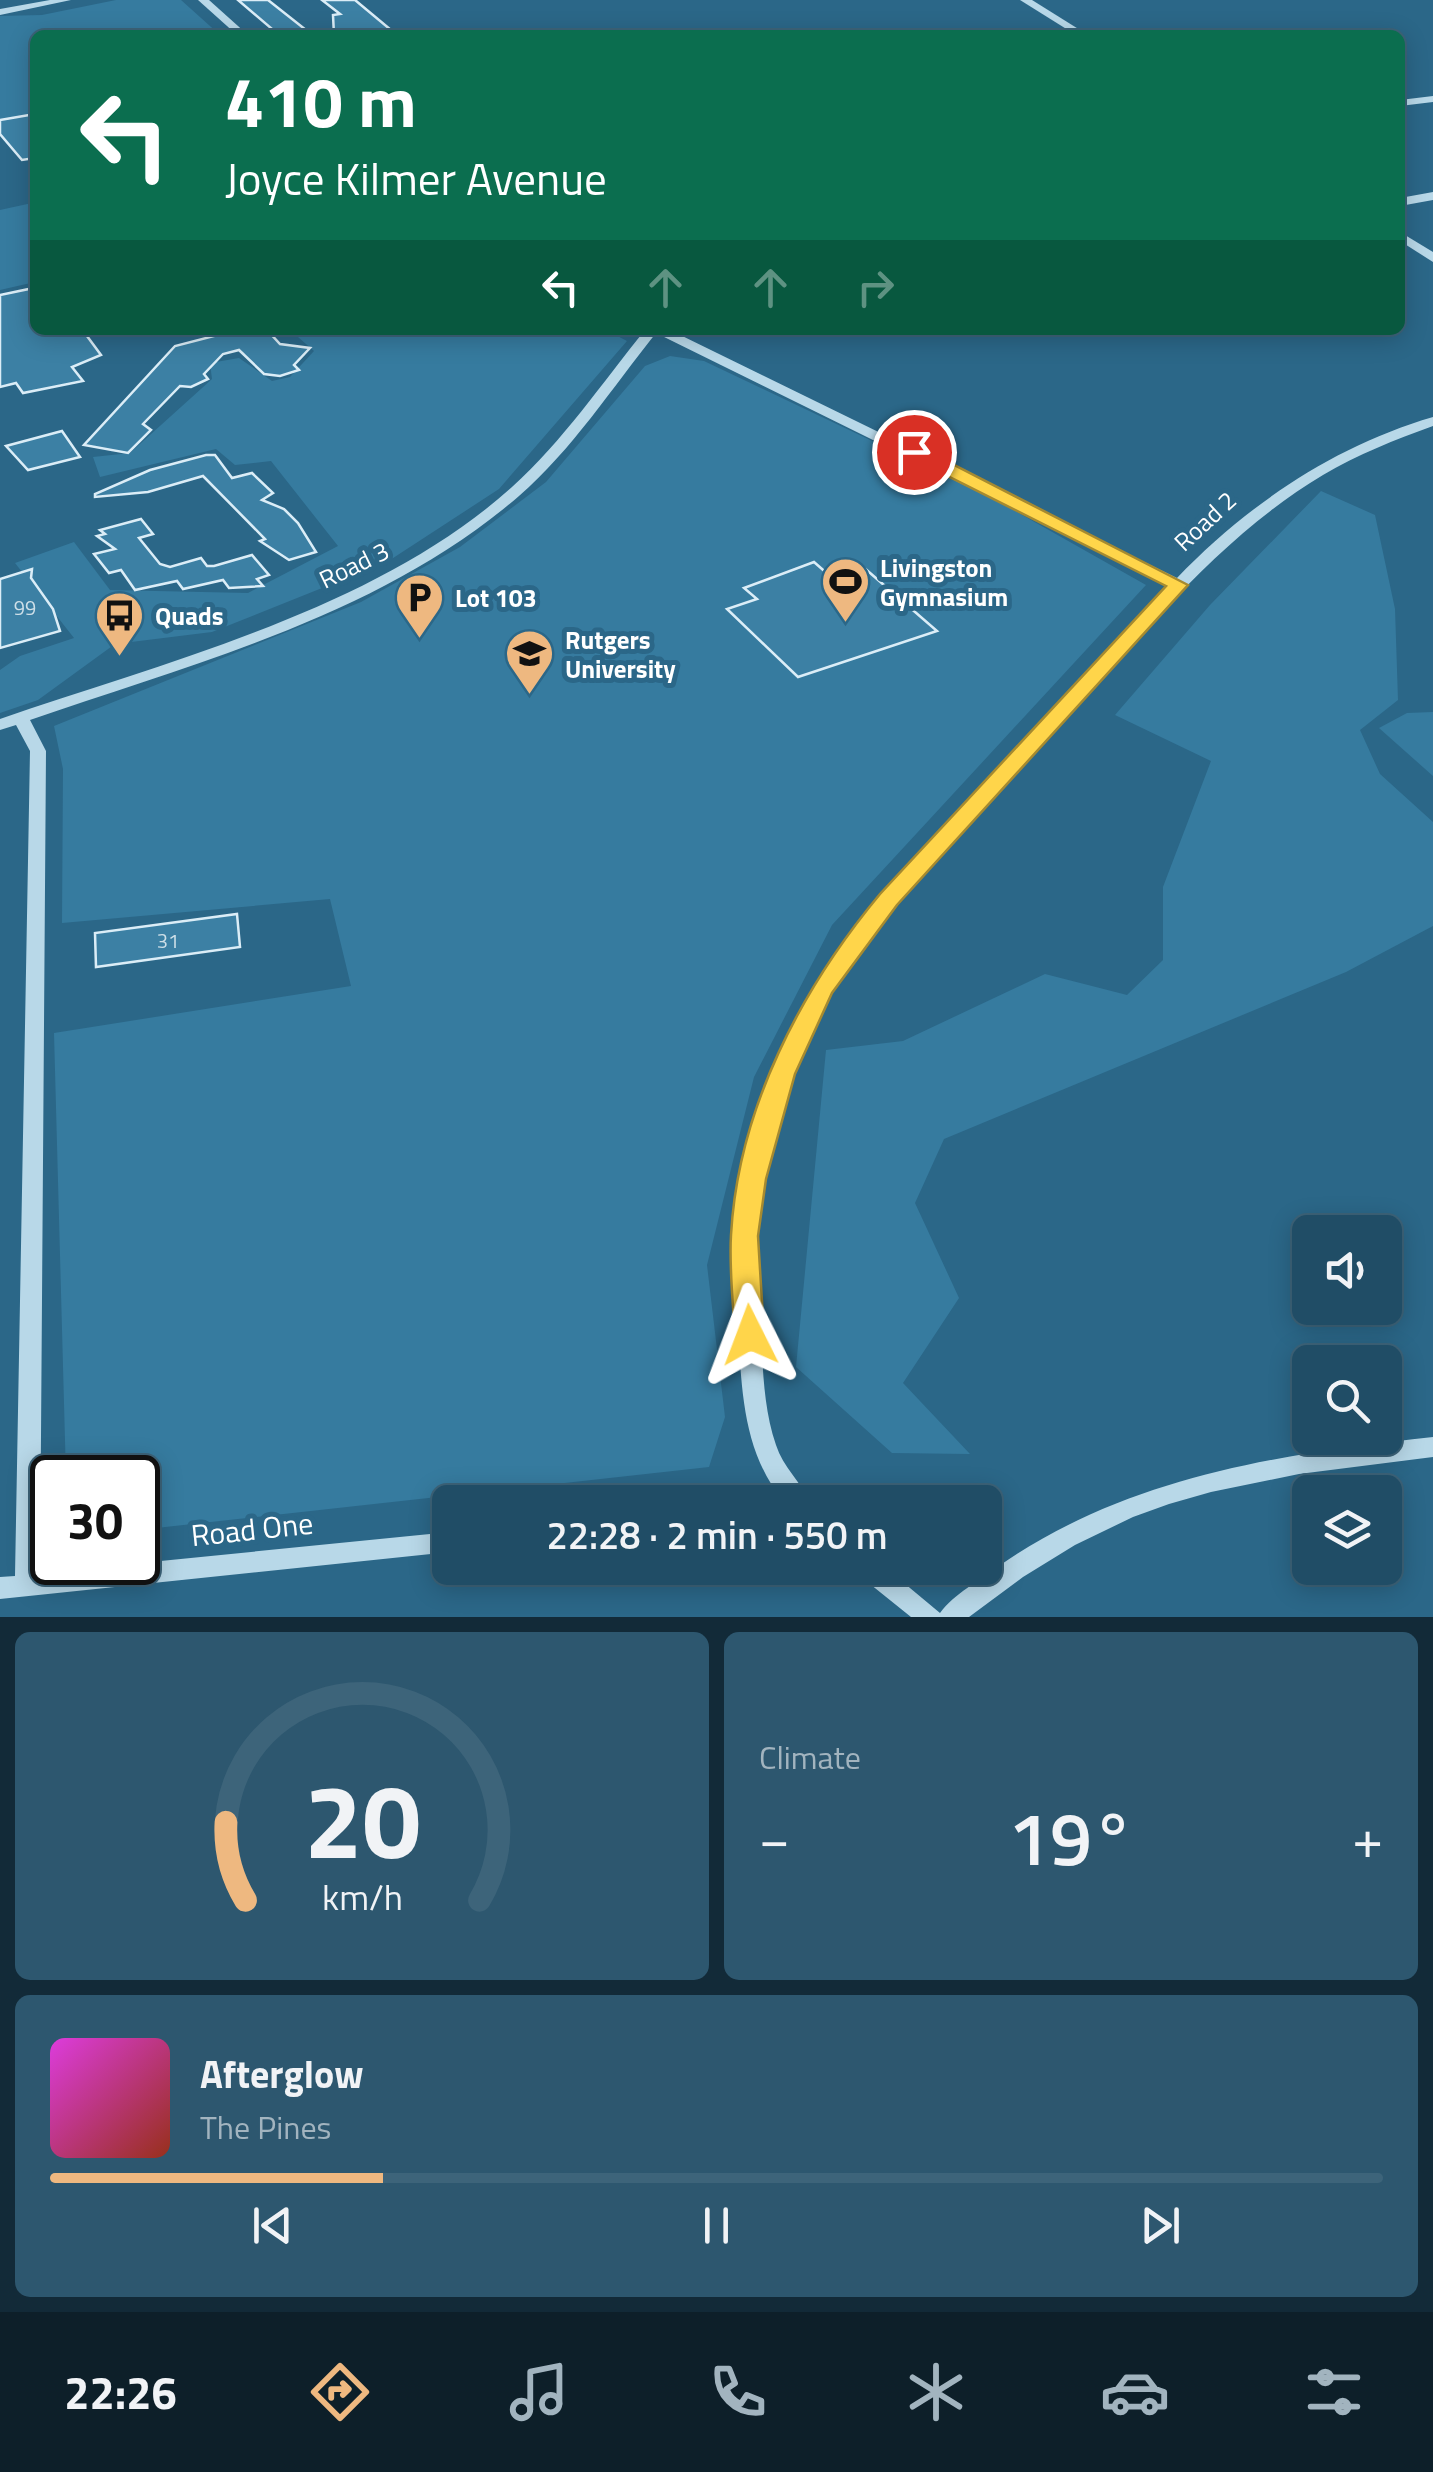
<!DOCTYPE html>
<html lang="en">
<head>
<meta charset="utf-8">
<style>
  body { margin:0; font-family:"Titillium Web",sans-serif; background:#2d576f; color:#f1f3f6; height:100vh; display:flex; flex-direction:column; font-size:38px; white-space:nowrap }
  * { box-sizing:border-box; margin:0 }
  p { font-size:32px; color:#a2b4bf }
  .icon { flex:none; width:55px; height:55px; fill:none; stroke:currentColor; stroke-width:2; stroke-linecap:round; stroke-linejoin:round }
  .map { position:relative; height:1617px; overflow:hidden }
  .drawer { display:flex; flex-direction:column; gap:15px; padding:15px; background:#122a38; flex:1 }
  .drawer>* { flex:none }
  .hud { position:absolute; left:30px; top:30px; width:1375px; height:305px; border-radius:15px; box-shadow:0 5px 25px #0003,0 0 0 2px #3d647a; background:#0b6e4f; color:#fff; overflow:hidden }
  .fabs { position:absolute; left:1292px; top:1215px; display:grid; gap:20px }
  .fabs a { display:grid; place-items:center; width:110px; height:110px; border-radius:15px; background:#204d66; box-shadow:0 5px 25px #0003,0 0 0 2px #3d647a; font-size:50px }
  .speed { position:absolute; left:30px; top:1455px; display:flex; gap:20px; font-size:50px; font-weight:700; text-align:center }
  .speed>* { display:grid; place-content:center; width:130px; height:130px; border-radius:50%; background:#204d66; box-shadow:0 5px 25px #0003,0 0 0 2px #3d647a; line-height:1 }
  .speed .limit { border:5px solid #111; border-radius:15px; background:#fff; color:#111 }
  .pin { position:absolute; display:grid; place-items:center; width:85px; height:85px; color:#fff; margin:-42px; border:5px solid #fff; border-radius:50%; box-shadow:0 2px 10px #0007 }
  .me { position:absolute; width:110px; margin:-55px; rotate:357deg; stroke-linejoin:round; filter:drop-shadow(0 0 8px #0008) }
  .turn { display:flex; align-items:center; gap:35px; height:210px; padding:0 30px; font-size:45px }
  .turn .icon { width:130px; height:130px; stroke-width:2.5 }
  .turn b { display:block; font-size:70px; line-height:85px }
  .lanes { display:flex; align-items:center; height:95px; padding:0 30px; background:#0003; justify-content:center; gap:50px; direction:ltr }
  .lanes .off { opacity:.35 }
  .big { font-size:75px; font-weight:600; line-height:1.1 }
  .drawer .card { flex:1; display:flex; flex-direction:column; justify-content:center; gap:15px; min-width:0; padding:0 35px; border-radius:15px; background:#2d576f }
  .drawer .dial { align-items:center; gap:0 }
  .dial svg { height:260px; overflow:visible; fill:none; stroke:#3d647a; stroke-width:7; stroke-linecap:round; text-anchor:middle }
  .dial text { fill:#f1f3f6; stroke:none }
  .song { display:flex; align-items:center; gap:30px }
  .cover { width:120px; height:120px; border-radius:15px; background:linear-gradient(135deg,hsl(300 70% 55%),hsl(10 70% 35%)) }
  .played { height:10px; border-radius:5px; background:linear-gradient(90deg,#eeb880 25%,#3d647a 25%) }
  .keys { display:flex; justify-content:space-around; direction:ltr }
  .heat { display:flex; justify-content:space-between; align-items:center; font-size:55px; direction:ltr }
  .drawer .tiles { flex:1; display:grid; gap:15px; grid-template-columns:1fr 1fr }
  .card:last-child { grid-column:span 2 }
  .trip { position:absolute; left:432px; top:1485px; width:570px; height:100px; border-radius:15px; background:#204d66; box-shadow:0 5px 25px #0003,0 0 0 2px #3d647a; font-weight:600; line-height:100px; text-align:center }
  .dock { display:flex; height:160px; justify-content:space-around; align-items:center; background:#0d1f29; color:#a2b4bf }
  .dock .icon { width:70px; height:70px }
  .dock .on { color:#eeb880 }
  .dock b { font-size:45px; color:#f1f3f6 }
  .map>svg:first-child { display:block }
  .green { fill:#367b9f }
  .building { fill:#3c80a4; stroke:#dbedf7; stroke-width:2.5 }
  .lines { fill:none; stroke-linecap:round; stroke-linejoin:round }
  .minor { fill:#b8d8e8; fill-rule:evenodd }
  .route { fill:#ffd54a; stroke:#a68a30; stroke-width:2.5 }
  .labels { text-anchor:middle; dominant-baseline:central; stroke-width:10; stroke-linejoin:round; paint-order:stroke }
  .number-label { font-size:20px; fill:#cedfe8 }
  .street-label { font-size:25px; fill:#fff; stroke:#2b6788 }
  .poi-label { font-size:25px; font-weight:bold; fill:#fff; stroke:#2b6788; text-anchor:start }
  .near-street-label { font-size:30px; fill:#fff; stroke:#2b6788 }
</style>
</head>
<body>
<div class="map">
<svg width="1433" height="1617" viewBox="0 0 1433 1617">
  <rect width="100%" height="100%" fill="#2b6788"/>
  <g class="green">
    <path d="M116,0H181L220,35H35V114L0,121V16L42,15Z"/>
    <path d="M32,203L35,282L0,290V210Z"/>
    <path d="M290,330H606L627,341L499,489L387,562L212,632L115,644L38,700L0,713V670L20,656L74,638L15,563L74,542L110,590L248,593L338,546L271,461L235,465L216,449L100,477L93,457L130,453L212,379L210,363L239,358L272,381L290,377L314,351Z"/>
    <path d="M670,356L704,361L994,499L1146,585L832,925L754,1077L707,1265L725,1417L709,1467L138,1530V1478L66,1477L54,1033L351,986L330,899L62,923L63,769L54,726L361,602L460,547L546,482L645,366Z"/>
    <path d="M1321,491L1375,515L1395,609L1398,700L1360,730L1380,774L1433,822V926L1346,972L944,1139L915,1203L959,1298L903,1383L970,1454L892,1453L796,1367L826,1050L903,1041L1045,974L1127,995L1163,960V887L1211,761L1115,715L1210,605Z"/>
    <path d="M1433,712V776L1379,728L1407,713Z"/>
  </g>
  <g class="building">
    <path d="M238,0H268L306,30L279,35Z"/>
    <path d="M322,0H355L397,35H334L333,15L340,14Z"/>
    <path d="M35,114V158L22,160L0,134V120Z"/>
    <path d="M29,289L35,297V330L84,332L101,355L72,367L83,381L23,393L16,383L0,387V295Z"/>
    <path d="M237,330H267L280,344L310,348L294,365L299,370L280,376L264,374L239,350L223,354L204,374L208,379L191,387L180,386L143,424L151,430L128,453L84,445L175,346Z"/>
    <path d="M62,431L80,457L28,470L6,446Z"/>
    <path d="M206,455H215L232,478L252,473L273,493L262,500L284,509L298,523L316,552L289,560L260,541L265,539L203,476L148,492L95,497V494L150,470Z"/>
    <path d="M141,519L153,534L139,538L160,564L170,567L201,558L207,566H214L252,555L269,575L257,579L263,586L229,588L223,580L183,589L177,581L135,590L121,570L109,573L94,554L115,549L97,536L105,534L100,530Z"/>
    <path d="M814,562L830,576L862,566L937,631L798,677L727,609L757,599L744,588Z"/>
    <path d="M32,569L31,578L53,609L60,631L0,648V579Z"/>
    <path d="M237,914L240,947L96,967L95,933Z"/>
  </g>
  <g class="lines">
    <g class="minor">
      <path d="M50,0H71L0,15V9Z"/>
      <path d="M198,0H209L248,35H237Z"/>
      <path d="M1020,0H1032L1088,35H1076Z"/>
      <path d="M1433,96V102L1400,106V100Z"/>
      <path d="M1433,192V200L1400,206V198Z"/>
      <path d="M1400,232L1433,252V262L1400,241Z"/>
      <path d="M645,330H670L1177,578C1247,505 1334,446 1433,417V426C1395,440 1358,454 1323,475C1218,538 1143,634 1062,723C1006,784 944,842 892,906C816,1000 759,1120 755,1243C754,1268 757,1293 760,1318C763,1360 762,1404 776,1445C783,1467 801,1482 810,1502H784C743,1452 742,1392 738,1330C736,1298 731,1265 734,1232C746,1108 801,992 880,897C917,852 960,812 999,770C1057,710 1111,646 1169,586L656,333C612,388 572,450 519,496C381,615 198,662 30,720L46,751L40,1573L450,1532V1552L0,1599V1577L15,1576L30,751L16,725L0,730V719C168,661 377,609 512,487C563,441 602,383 645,330Z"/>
      <path d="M1433,1437V1457L1299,1474L1211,1492L1169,1504L1133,1517L1075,1545L1023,1577L969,1617H911L860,1576L857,1568H886L940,1613C954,1594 980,1580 999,1566C1128,1476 1281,1454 1433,1437Z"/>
    </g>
  </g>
  <path class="route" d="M908,448H921L1188,585L897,905L832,993L795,1074L766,1179L758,1236L764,1335L760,1343H739L735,1335C733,1302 729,1268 731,1235C738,1109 801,989 880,894L1166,586L908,456Z"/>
  <defs>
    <symbol id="stadium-pin" viewBox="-11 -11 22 30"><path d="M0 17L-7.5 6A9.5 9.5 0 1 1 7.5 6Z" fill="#eeb880" stroke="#2b6788"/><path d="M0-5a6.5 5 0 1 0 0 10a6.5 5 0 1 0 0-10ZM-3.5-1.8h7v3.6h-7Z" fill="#111"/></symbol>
    <symbol id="parking-pin" viewBox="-11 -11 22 30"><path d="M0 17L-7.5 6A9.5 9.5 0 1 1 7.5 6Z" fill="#eeb880" stroke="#2b6788"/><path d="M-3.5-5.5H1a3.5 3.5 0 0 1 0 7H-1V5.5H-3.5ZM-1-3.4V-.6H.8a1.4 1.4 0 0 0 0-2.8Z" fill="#111"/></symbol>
    <symbol id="bus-pin" viewBox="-11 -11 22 30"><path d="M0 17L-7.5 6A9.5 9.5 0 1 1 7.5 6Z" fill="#eeb880" stroke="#2b6788"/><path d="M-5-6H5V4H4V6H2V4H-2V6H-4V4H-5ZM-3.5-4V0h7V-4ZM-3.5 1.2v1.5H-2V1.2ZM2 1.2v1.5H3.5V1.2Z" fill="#111"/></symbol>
    <symbol id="university-pin" viewBox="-11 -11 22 30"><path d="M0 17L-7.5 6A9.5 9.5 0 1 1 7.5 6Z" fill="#eeb880" stroke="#2b6788"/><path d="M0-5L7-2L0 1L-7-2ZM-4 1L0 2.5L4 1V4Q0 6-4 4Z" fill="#111"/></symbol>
  </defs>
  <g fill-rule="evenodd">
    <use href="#stadium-pin" x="818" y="554" width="55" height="75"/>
    <use href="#parking-pin" x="392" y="570" width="55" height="75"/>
    <use href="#bus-pin" x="92" y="588" width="55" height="75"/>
    <use href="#university-pin" x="502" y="626" width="55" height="75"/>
  </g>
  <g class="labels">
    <g class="number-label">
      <text x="25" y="607">99</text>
      <text x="168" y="940">31</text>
    </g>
    <g class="street-label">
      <text transform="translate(1205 521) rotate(-43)">Road 2</text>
      <text transform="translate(354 565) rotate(-26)">Road 3</text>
    </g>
    <g class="poi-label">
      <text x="880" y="568">Livingston<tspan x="880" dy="29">Gymnasium</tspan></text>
      <text x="455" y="598">Lot 103</text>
      <text x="155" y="616">Quads</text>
      <text x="565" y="640">Rutgers<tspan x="565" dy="29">University</tspan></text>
    </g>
    <g class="near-street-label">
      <text transform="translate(252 1529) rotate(-6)">Road One</text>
    </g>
  </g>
</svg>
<div class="fabs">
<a><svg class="icon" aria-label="sound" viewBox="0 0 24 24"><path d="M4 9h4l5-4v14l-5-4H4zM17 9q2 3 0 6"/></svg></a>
<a><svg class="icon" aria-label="search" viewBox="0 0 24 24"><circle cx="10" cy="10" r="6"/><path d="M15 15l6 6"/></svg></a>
<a><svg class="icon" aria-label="layers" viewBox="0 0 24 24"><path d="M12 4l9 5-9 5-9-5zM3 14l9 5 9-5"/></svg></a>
</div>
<div class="speed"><div class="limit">30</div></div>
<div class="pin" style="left:914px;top:452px;background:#d93025"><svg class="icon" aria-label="arrive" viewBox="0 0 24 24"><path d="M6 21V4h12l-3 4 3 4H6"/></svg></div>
<svg class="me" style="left:750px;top:1335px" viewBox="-20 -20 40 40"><path d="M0-17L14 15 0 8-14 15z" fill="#ffd54a" stroke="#fff" stroke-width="4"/></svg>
<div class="trip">22:28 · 2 min · 550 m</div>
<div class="hud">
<div class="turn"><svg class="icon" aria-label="left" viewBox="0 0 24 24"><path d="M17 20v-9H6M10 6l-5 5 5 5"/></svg><div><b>410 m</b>Joyce Kilmer Avenue</div></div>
<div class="lanes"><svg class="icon" aria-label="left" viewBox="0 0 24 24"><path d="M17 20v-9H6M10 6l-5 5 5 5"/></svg><svg class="icon off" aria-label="ahead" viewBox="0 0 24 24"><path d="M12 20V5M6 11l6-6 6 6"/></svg><svg class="icon off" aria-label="ahead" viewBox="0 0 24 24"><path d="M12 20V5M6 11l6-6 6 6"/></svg><svg class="icon off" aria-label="right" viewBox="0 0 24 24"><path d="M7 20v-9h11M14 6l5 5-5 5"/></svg></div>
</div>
</div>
<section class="drawer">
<div class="tiles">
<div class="card dial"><svg viewBox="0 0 100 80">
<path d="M14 69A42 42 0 1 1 86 69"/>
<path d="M14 69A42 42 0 0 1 8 45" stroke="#eeb880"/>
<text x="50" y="56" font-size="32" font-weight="700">20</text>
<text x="50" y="72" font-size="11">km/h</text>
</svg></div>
<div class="card"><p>Climate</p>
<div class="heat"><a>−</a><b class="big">19°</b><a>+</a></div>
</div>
<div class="card">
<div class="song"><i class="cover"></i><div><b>Afterglow</b><p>The Pines</p></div></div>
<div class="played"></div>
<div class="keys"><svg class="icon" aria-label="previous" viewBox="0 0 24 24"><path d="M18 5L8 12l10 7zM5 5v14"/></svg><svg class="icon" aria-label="pause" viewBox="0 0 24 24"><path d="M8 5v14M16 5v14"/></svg><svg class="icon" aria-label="next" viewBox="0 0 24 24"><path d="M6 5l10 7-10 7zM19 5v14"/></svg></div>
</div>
</div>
</section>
<nav class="dock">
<b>22:26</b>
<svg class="icon on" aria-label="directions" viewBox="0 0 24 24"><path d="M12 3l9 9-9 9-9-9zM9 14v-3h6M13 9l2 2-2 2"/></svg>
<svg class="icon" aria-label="music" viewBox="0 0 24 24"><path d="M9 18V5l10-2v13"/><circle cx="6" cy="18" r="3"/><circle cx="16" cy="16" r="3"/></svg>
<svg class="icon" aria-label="phone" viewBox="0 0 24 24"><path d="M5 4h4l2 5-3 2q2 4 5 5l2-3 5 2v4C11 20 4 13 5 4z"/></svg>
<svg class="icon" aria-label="climate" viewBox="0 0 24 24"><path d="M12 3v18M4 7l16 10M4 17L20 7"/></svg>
<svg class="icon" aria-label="car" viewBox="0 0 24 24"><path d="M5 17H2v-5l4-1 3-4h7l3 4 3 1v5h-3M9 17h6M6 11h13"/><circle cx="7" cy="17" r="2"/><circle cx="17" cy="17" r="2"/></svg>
<svg class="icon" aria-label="filters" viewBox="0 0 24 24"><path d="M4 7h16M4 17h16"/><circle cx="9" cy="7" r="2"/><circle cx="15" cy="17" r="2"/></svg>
</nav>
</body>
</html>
